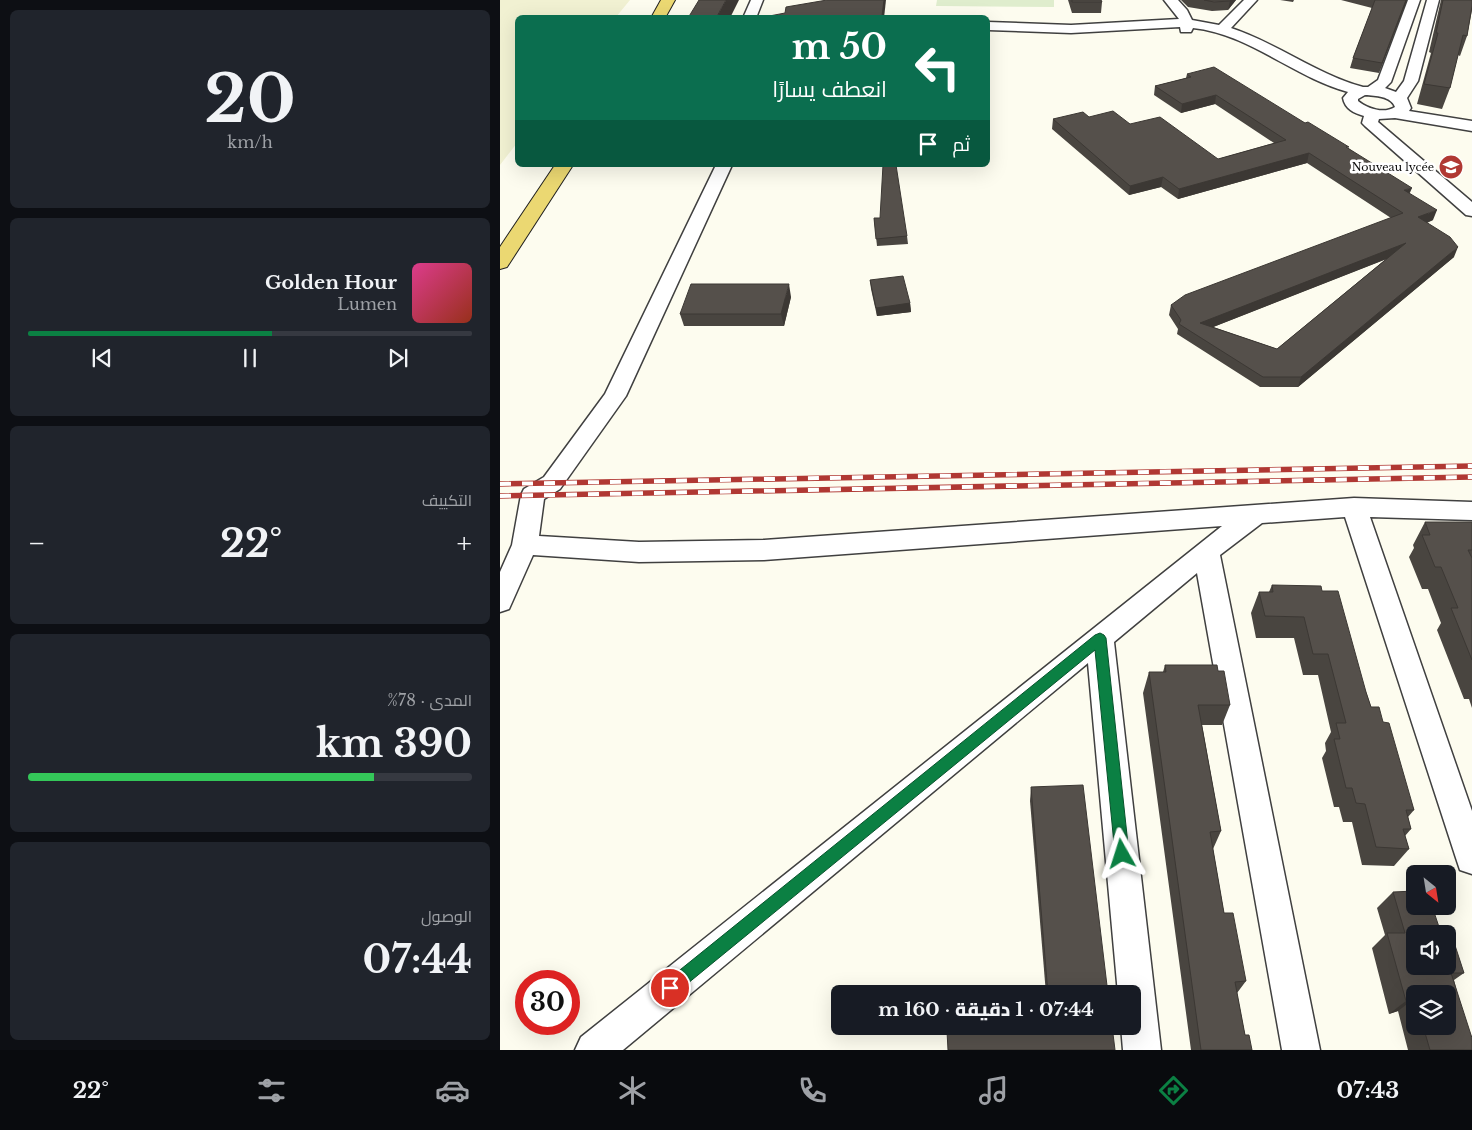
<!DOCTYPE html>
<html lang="ar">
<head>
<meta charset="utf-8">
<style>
  body { margin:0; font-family:"Libre Baskerville",Cairo,serif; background:#20242c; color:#f1f3f6; direction:rtl; height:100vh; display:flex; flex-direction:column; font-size:19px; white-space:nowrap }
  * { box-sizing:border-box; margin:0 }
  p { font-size:16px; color:#9ea1a6 }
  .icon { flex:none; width:28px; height:28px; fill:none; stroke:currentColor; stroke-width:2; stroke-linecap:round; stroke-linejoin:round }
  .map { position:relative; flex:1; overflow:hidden; direction:ltr }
  .panel { display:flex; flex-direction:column; gap:10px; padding:10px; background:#0d0f14; width:500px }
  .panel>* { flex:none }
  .guide { position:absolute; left:15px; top:15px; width:475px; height:152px; border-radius:8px; box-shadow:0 5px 20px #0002; direction:rtl; background:#0b6e4f; color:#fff; overflow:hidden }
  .needle { width:32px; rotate:150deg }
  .controls { position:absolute; left:906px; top:865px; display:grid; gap:10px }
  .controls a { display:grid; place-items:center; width:50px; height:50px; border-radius:8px; background:#171b24; box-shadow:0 5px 20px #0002; font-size:25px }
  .speed { position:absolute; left:15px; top:970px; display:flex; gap:10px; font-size:25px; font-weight:700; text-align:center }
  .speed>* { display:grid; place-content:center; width:65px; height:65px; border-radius:50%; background:#171b24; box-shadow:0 5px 20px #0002; line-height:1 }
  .speed .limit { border:8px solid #d22; background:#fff; color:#111 }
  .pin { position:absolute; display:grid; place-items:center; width:42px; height:42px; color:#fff; margin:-21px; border:2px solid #fff; border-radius:50%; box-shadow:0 1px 5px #0007 }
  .me { position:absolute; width:55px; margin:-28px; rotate:354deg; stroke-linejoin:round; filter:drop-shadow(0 0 4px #0008) }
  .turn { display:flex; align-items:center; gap:18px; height:105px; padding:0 20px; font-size:22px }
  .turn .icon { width:65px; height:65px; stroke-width:2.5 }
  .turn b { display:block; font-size:35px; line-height:42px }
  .then { display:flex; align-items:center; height:48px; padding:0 20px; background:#0003; gap:10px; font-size:19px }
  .big { font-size:38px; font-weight:800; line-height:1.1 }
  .panel .card { flex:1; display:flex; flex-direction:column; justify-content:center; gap:8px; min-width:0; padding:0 18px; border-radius:8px; background:#20242c }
  .panel .dial { align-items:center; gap:0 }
  .dial b { font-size:65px; line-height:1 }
  .song { display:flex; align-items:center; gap:15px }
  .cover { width:60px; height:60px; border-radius:8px; background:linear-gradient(135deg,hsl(330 70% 55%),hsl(10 70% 35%)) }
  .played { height:5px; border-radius:2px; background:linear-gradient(90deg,#0b8043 55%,#363941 55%) }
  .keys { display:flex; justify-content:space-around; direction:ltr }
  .heat { display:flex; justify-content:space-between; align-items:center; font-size:28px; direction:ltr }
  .charge { height:8px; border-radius:4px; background:linear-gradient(90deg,#34c759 78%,#363941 0) }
  .trip { position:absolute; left:331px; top:985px; width:310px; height:50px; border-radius:8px; background:#171b24; box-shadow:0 5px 20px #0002; font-weight:800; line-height:50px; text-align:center; direction:rtl }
  .menu { display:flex; height:80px; justify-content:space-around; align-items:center; background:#090b0e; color:#9ea1a6 }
  .menu .icon { width:35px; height:35px }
  .menu .active { color:#0b8043 }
  .menu b { font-size:22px; color:#f1f3f6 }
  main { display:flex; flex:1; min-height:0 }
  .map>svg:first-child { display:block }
  .farmland { fill:#f1f1d2 }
  .pitch { fill:#dfedcd }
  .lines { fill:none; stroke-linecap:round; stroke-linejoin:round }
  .minor-casing { stroke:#404040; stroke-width:3 }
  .major-casing { stroke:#1e1e1e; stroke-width:2 }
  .minor { fill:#fff; fill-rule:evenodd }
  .major { fill:#ebd872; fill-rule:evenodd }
  .rail-casing { stroke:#b03833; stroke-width:5.5 }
  .rail { stroke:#fff; stroke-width:4; stroke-dasharray:11; stroke-linecap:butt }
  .wall { fill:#494540; fill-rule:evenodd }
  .shaded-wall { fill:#3c3834 }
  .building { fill:#55504b; stroke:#3c3834; fill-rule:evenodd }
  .route { fill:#0b8043; stroke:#07532c }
  .labels { text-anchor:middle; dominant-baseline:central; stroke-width:5; stroke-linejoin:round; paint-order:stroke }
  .far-poi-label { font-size:11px; fill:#0d0d0d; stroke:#fff; text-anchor:end }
</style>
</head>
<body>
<main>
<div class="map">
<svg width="972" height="1050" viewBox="0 0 972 1050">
  <rect width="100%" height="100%" fill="#fdfcef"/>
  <path class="farmland" d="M0,0H130L116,17L18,18L17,143L0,165Z"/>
  <path class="pitch" d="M437,0H554V7L436,6Z"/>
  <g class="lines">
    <defs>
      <g id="minor">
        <path d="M251,0H263L256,18H243Z"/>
        <path d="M664,0H678L687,10L692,20L719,25L744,0H757L731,28C777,43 816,74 863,87H868L878,80L908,0H920L891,82L885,88L896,92L904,81L927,0H939L918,81L907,98L911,108L909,111L972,121V131L895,118L879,119L878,122L972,202V216L966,215L865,126L862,123L864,116C854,113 845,109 843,98L848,92C793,77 750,34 693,28L691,32H681L680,27L571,33L488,30V22L571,25L679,19ZM865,95C876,96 891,96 895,107C884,114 868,109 858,101V99Z"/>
        <path d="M216,165H232L126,396L60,489L44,499L39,536L139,542L264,540L854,498L972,502V520L870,517L972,811V874L960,870L956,858L845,517L762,523L720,555L820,1050H782L697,573L614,642L661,1050H623L621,1026H632V994H618L588,663L123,1050H75L81,1037L722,526L264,560L139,562L33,555L9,609L0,612V572L12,545L21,495L24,489L44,477L105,394Z"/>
      </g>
      <g id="major">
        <path d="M161,0H175L165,18H151Z"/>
        <path d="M55,165H73L7,267L0,269V247Z"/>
      </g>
    </defs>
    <use href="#minor" class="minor-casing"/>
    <use href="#major" class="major-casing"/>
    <use href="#minor" class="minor"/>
    <use href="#major" class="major"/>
    <defs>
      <g id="rail">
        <path d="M0,484L972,466"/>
        <path d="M0,496L972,477"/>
      </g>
    </defs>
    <use href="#rail" class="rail-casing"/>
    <use href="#rail" class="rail"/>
  </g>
  <g class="wall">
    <path d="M568,0H601L602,2L601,13H572Z"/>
    <path d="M681,0H736L728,10L712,11L688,7Z"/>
    <path d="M780,0H794L793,2Z"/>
    <path d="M841,0H907L879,73L850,68L853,58L872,8Z"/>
    <path d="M941,0H972V10L967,36L960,56L958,55L950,88L942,109L917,104L931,53L929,52Z"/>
    <path d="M687,74L805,123L848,148L910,194L933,220L927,223L954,257L798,387H760L677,334L678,329L669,315L671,305L891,218L807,163L678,199L661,187L629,195L552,129L553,119L589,117L630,124L718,159L774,143L715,104L681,113L654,95L655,86L686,78ZM886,259L777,349L713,327Z"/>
    <path d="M374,218H380L407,236L408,244L377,246Z"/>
    <path d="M370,280L410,303L411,312L377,316L371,289Z"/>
    <path d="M291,297L284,326H184L180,314Z"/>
    <path d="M925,522H972V708L969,699H964L937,630L941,623L928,589H922L909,557L914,548L913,545Z"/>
    <path d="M772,585L822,591L866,692L871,707L883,722L914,810L908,817L911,829L905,836L909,849L894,866L862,865L852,822H843L839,807H834L822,758L826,751L825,743L831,732L818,675H803L794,638H756L751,613L759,592H769Z"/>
    <path d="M665,665L718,671L730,705L722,725H702L721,831L713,849L724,913L746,981L737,993L745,1035L752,1050H691L643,693L649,672H663Z"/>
    <path d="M531,787L608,994H546L530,801Z"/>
    <path d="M893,892L939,927L964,973L954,980L972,1050H908L898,1011L889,1014L872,948L885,935L877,908ZM915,994L948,1026H915Z"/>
  </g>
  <g class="shaded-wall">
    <path d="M226,0H239L230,18H216Z"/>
    <path d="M384,0H386L384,18H373Z"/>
    <path d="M731,0H736L728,10L730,1Z"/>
    <path d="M906,0H907L879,73L882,63Z"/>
    <path d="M716,95L715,104L681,113L682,104Z"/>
    <path d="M809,153L807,163L678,199L679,189Z"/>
    <path d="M663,177L661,187L629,195L630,186Z"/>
    <path d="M912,188L908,197L904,190Z"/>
    <path d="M937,210L933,220L914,227L918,217Z"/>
    <path d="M906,243L902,253L698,333L700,323Z"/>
    <path d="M958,247L954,257L798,387L801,377Z"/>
    <path d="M289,284L291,297L284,326L281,314Z"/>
    <path d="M410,303L411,312L377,316L376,308Z"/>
    <path d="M915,998L898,1011L889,1014L906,1001Z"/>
  </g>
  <g class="building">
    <path d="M199,0H226L216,18H188Z"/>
    <path d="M327,0H384L382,16L373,18H259L285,13L286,7Z"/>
    <path d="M572,0H601L602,2H572Z"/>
    <path d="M704,0H731L730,1L714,2Z"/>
    <path d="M875,0H906L882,63L853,58Z"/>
    <path d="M943,0H972V6L967,36L963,35L950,88L924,84L938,33H936Z"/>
    <path d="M714,67L805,123L808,122L849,147H846L912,188L904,190L937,210L918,217L950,237L958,247L801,377H763L679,324L681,320L671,305L685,295L903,213L809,153L679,189L663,177L630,186L553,119L583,112L589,117L613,111L630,124L660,117L718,159L786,140L716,95L682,104L655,86L691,77L687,74ZM906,243L777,349L700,323Z"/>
    <path d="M383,165H396L407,236L376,239L374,218H380Z"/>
    <path d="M403,276L410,303L376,308L370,280Z"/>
    <path d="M191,284H289L281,314H180Z"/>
    <path d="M925,522H972V550H968L972,558V660L951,608H958L941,567H935L922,535H930Z"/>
    <path d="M772,585L821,586L822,591H838L866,692L871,707H879L883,722L889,723L914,810H906L911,829H903L909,849L876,847L865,804L856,803L852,788H846L834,739H840L836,723H846L828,654H813L804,617L765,616L759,592H773Z"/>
    <path d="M665,665H717L718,671H724L730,705H698L721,831L710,832L724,913H733L746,981L735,982L745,1035H749L752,1050H701L649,672H666Z"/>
    <path d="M583,785L608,994H548L531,787Z"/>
    <path d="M915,891V906H932L939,927H949L964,973H951L972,1038V1050H930L923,1026H948V994H915V998L906,1001L887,933H905L893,892ZM915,934H948V966H915Z"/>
    <path d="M533,1026H612L615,1050H448L447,1031Z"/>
  </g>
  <path class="route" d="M600,633L604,635L606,638L629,854L627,859L622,861L617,859L615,854L595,650L176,993L170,996L165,993L162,988L165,982L595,635Z"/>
  <defs>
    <symbol id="school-disc" viewBox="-11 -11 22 22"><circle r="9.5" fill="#b03833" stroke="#fff"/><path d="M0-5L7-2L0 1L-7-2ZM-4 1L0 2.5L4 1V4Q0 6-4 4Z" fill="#fff"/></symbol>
  </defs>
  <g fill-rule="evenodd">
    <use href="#school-disc" x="937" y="153" width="28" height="28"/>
  </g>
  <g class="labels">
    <g class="far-poi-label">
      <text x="934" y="167">Nouveau lycée</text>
    </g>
  </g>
</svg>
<div class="controls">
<a><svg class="needle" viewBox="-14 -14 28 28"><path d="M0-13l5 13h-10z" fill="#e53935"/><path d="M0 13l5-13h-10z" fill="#9ea1a6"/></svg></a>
<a><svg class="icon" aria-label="sound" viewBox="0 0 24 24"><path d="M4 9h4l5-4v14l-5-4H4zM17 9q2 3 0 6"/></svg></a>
<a><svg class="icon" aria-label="layers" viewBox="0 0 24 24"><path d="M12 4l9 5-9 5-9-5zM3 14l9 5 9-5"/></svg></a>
</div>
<div class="speed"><div class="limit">30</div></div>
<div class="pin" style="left:170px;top:988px;background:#d93025"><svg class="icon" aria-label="arrive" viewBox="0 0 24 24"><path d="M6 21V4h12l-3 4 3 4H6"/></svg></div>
<svg class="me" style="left:622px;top:854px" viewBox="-20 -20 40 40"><path d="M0-17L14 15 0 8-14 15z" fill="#0b8043" stroke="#fff" stroke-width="4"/></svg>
<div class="trip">07:44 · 1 دقيقة · 160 m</div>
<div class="guide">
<div class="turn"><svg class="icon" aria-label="left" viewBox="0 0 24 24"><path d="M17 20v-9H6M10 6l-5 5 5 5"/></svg><div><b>50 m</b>انعطف يسارًا</div></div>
<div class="then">ثم<svg class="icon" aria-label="arrive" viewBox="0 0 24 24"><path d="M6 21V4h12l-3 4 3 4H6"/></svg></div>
</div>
</div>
<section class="panel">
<div class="card dial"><b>20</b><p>km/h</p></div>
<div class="card">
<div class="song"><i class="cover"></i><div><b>Golden Hour</b><p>Lumen</p></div></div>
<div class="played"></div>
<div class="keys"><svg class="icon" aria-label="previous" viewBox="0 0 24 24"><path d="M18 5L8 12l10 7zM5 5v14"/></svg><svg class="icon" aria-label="pause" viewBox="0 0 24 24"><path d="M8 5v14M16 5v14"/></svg><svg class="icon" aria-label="next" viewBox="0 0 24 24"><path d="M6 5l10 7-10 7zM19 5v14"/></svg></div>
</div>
<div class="card"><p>التكييف</p>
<div class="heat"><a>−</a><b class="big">22°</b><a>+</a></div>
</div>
<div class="card"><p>المدى · 78%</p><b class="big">390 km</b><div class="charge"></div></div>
<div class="card"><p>الوصول</p><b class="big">07:44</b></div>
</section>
</main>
<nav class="menu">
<b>07:43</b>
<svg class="icon active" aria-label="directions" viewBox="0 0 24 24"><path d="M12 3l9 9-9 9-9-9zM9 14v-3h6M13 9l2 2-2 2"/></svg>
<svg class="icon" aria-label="music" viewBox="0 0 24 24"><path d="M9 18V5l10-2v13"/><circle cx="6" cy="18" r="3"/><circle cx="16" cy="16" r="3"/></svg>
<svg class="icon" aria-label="phone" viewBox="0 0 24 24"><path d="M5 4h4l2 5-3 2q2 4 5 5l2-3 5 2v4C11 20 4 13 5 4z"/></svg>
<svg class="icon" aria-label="climate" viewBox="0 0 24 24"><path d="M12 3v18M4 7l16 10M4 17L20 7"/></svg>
<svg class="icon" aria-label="car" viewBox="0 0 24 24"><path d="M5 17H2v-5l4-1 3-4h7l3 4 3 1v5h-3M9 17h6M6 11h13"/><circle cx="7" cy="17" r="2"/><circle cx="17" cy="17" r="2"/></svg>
<svg class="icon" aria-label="filters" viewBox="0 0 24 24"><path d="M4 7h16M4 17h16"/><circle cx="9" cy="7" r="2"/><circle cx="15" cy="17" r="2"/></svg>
<b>22°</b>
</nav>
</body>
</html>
